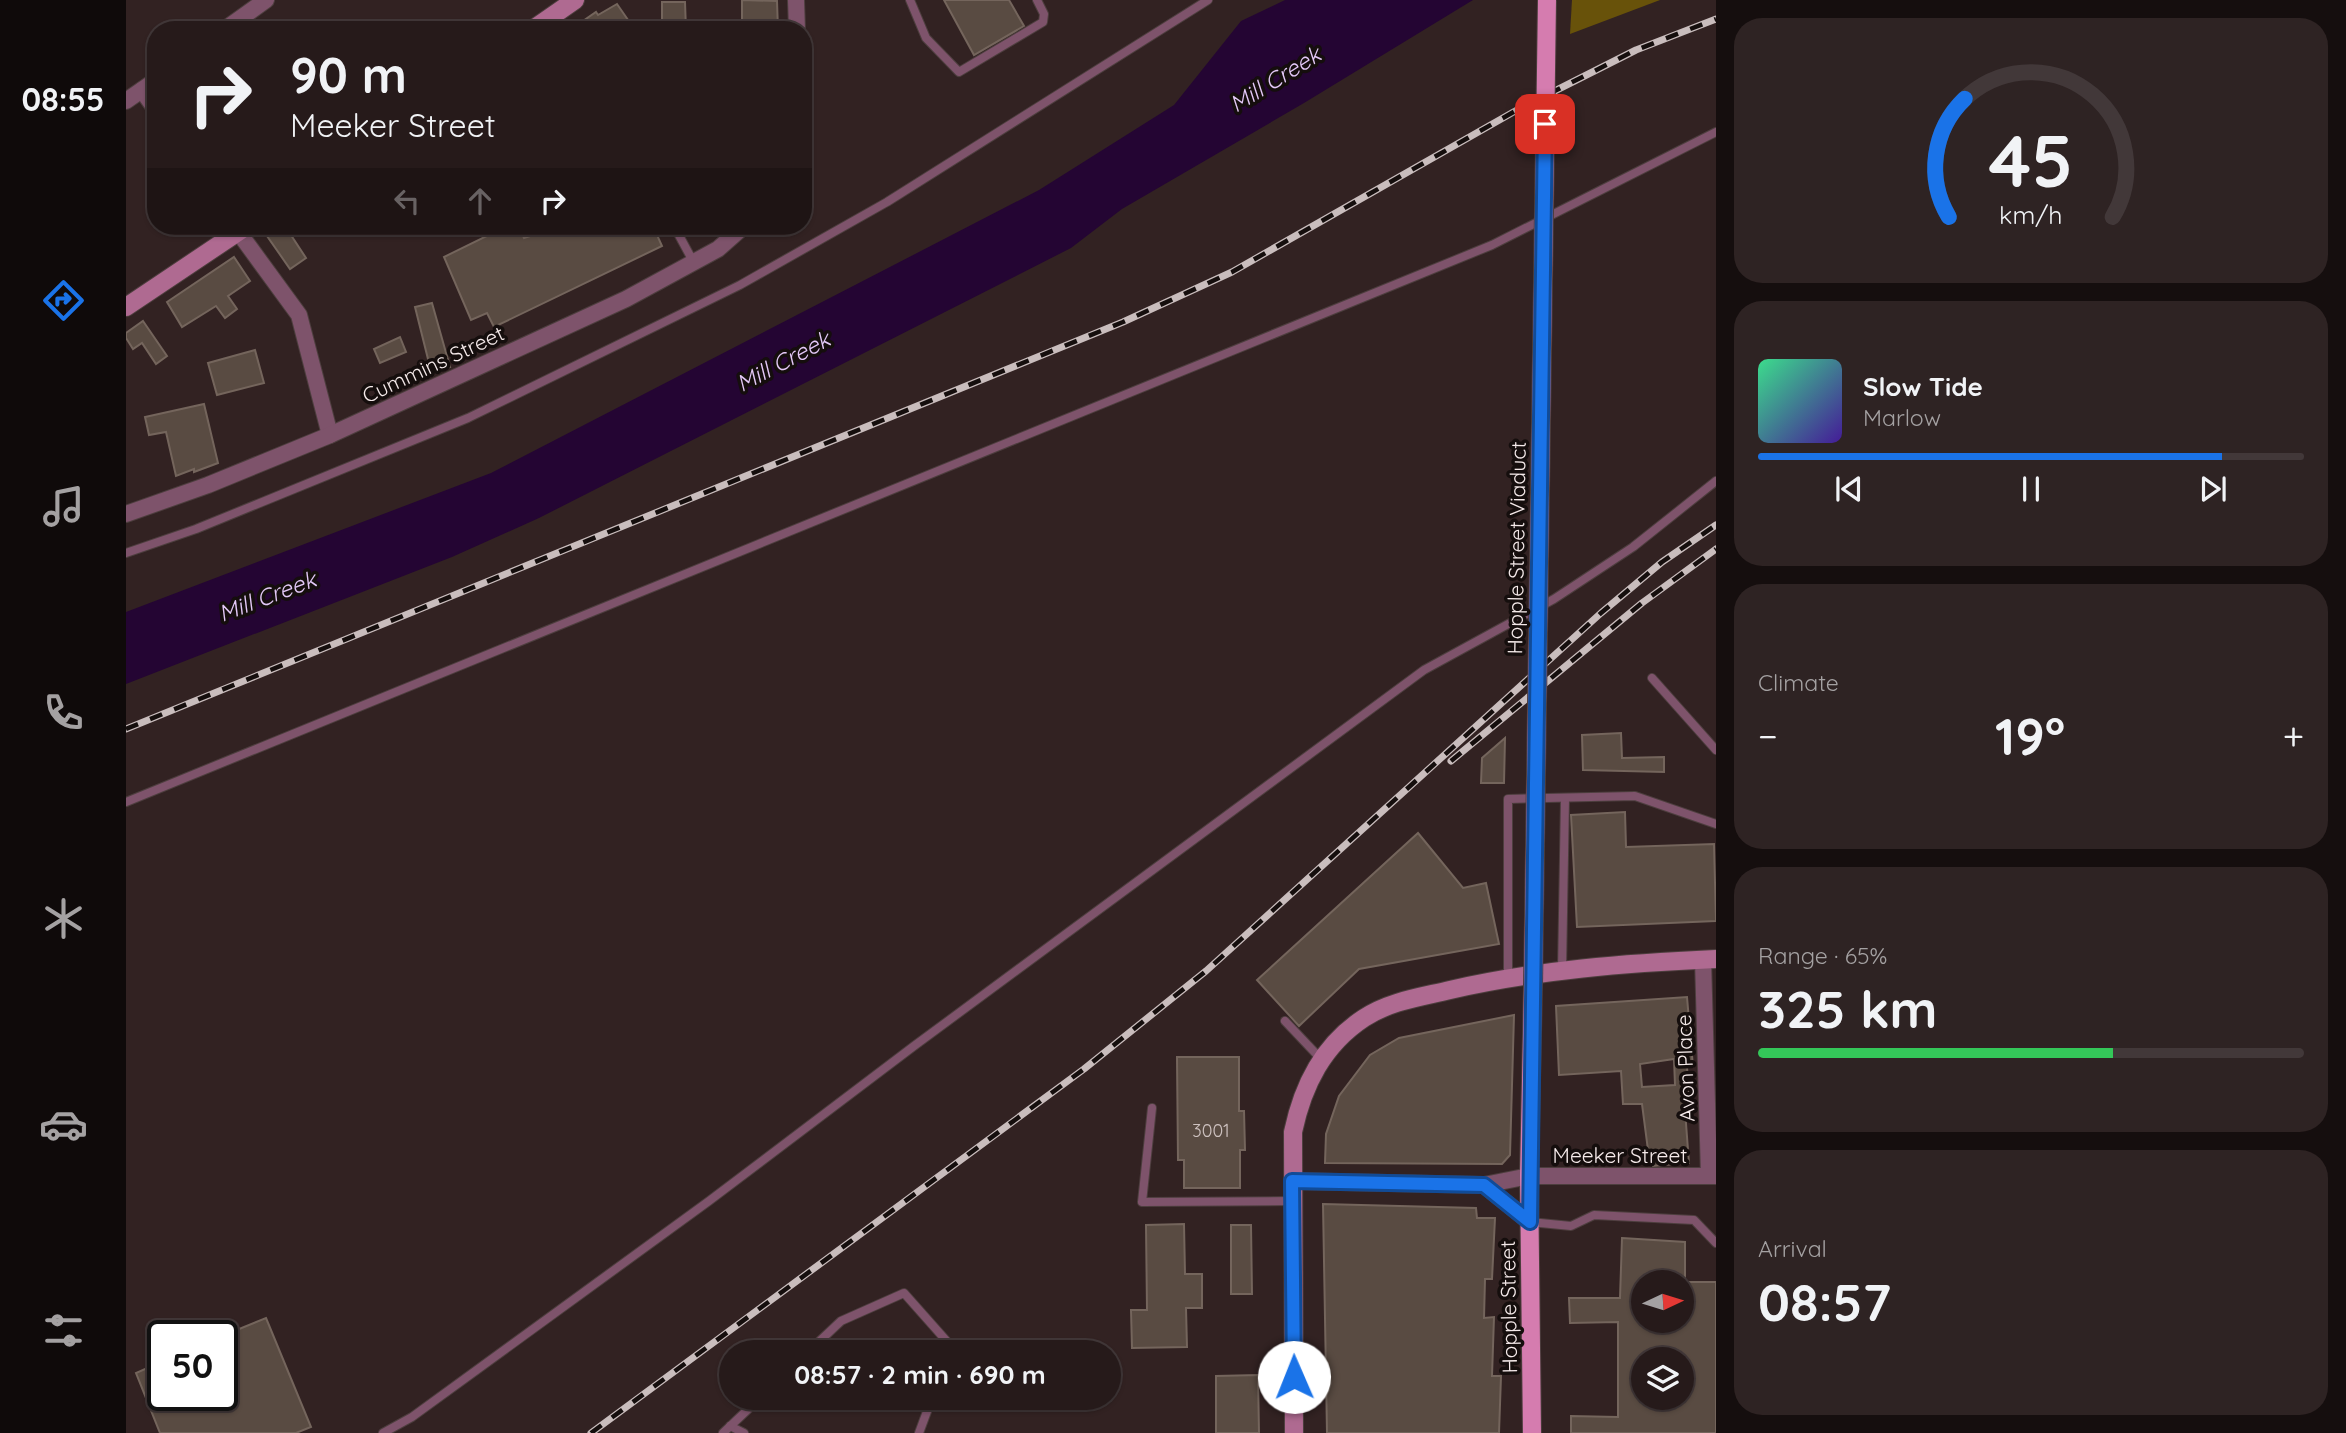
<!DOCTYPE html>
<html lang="en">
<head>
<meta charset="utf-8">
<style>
  body { margin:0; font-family:Quicksand,sans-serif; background:#2e2323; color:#f1f3f6; height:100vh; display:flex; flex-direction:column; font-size:26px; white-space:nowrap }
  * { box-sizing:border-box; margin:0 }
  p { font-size:23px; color:#a4a1a2 }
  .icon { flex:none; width:38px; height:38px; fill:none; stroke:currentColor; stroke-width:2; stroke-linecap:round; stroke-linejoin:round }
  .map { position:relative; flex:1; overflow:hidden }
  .drawer { display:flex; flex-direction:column; gap:18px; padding:18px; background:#150e0e; width:630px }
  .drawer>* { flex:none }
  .top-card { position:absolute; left:21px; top:21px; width:665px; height:214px; border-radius:28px; box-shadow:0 2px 5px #0004,0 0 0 2px #423839; background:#261a1a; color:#f1f3f6; overflow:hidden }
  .needle { width:46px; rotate:86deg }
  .fabs { position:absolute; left:1505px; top:1270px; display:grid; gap:14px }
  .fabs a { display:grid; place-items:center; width:63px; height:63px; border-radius:50%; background:#261a1a; box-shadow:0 2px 5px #0004,0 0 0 2px #423839; font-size:35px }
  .speed { position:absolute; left:21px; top:1320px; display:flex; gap:14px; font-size:35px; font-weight:700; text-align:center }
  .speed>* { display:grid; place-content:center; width:91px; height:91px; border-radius:50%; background:#261a1a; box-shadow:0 2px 5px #0004,0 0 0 2px #423839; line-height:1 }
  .speed .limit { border:4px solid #111; border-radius:10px; background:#fff; color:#111 }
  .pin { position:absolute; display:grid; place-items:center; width:60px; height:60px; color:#fff; margin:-30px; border-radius:14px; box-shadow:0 4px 10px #0006 }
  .me { position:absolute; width:77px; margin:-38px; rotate:359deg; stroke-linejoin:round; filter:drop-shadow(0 0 5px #0008) }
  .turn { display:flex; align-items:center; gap:24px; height:147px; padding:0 28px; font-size:32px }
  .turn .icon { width:91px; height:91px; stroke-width:2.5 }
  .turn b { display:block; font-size:49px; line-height:60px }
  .lanes { display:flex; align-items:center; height:66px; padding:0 28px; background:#0003; justify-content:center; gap:35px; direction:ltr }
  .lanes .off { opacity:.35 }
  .big { font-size:52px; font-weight:700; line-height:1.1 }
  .drawer .widget { flex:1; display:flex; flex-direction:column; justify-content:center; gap:10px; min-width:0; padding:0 24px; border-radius:28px; background:#2e2323 }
  .drawer .dial { align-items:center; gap:0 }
  .dial svg { height:182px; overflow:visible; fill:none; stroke:#423839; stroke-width:7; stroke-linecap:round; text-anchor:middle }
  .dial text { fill:#f1f3f6; stroke:none }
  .song { display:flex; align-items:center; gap:21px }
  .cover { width:84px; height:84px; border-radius:10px; background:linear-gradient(135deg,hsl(150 70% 55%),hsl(260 70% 35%)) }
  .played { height:7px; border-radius:4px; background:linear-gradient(90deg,#1a73e8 85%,#423839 85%) }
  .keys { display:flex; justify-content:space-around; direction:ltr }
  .heat { display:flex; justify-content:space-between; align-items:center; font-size:38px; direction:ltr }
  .charge { height:10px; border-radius:5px; background:linear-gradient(90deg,#34c759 65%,#423839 0) }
  .trip { position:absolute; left:593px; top:1340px; width:402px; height:70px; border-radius:35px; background:#261a1a; box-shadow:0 2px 5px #0004,0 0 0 2px #423839; font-weight:700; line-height:70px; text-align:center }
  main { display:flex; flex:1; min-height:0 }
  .menu { display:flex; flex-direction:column; width:126px; justify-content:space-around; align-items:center; background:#0f0a0a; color:#a4a1a2 }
  .menu .icon { width:49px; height:49px }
  .menu .selected { color:#1a73e8 }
  .menu b { font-size:32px; color:#f1f3f6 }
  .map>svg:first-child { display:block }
  .forest { fill:#68520a }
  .water { fill:#240533 }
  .building { fill:#594b42; stroke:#74655c; stroke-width:2; fill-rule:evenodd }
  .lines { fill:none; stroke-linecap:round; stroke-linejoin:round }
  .lane-casing { stroke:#4d3e3e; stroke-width:10 }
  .street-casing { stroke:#4d3e3e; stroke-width:18 }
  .secondary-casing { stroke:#4d3e3e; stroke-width:20 }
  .primary-casing { stroke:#4d3e3e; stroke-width:20 }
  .lane { stroke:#7e536b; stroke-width:8 }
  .street { stroke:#7e536b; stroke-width:16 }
  .secondary { stroke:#af6a91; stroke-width:18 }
  .primary { stroke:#d57caf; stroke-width:18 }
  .rail-casing { stroke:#c9bdbd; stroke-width:7 }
  .rail { stroke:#150e0d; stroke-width:4.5; stroke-dasharray:13; stroke-linecap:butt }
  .primary-bridge-casing { stroke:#4d3e3e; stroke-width:20; stroke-linecap:butt }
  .primary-bridge { stroke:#d57caf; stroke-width:18 }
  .route-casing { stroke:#114b97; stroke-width:18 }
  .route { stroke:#1a73e8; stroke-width:12 }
  .labels { text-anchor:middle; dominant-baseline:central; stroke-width:7; stroke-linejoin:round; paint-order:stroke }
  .number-label { font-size:18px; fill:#cec2c0 }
  .street-label { font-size:21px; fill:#f5eaea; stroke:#150e0d }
  .water-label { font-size:23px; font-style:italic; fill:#e4c9f8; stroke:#150e0d }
</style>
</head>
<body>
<main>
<nav class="menu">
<b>08:55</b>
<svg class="icon selected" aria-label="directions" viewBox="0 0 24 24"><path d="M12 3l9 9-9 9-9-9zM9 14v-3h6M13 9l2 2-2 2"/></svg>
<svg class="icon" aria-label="music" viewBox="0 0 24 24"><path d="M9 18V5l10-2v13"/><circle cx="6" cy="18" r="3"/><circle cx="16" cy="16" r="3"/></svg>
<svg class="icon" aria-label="phone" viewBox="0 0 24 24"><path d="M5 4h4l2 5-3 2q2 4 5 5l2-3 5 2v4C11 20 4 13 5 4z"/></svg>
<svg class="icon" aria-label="climate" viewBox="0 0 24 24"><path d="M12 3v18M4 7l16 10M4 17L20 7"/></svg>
<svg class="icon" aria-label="car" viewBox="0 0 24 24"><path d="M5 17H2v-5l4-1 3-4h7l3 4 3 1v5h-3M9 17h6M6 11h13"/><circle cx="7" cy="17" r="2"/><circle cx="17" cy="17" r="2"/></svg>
<svg class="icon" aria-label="filters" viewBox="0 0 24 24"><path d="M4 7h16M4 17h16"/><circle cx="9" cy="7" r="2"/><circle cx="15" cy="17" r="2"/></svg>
</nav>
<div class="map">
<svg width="1590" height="1433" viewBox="0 0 1590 1433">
  <rect width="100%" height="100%" fill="#322222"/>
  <path class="forest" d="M1446,0H1534L1444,34Z"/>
  <path class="water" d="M1159,0H1347L1178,103L996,209L945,248L413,518L326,557L0,684V612L365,473L913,190L1048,105L1115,21Z"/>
  <g class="building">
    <path d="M616,0L651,1L652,30H616Z"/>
    <path d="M818,0H883L898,26L848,55Z"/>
    <path d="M536,2H559L560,30H536Z"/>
    <path d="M491,4L509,30H463L457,21L470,12L472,15Z"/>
    <path d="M156,226H159L180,258L164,269L141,236Z"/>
    <path d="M381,226H393L398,238L417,232L424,226H527L536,246L368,327L361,313L345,320L318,257Z"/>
    <path d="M108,257L124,281L102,296L111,309L99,318L90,306L56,327L41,302Z"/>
    <path d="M306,303L324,367L305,371L289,307Z"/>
    <path d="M17,321L41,356L30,364L16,343L7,349L0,338V333Z"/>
    <path d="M274,337L280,352L254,363L248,349Z"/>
    <path d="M129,350L138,383L91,395L82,363Z"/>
    <path d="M78,404L92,463L68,472V469L50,476L40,432L23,435L19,417Z"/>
    <path d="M1495,733L1496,758L1538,757V772L1457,770L1456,735Z"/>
    <path d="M1379,738L1378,783H1355L1356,758Z"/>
    <path d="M1499,812L1500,847L1588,844L1590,921L1451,927L1445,815Z"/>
    <path d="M1292,833L1337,888L1360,883L1373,944L1233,969L1173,1026L1131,980Z"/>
    <path d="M1561,997L1567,1067H1561L1563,1096L1558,1097L1563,1163L1527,1166V1150H1522L1516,1104H1497L1495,1071L1433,1075L1430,1006ZM1548,1059L1549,1085L1516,1087L1514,1064Z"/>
    <path d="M1388,1015L1384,1155L1376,1164L1199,1163L1200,1134L1213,1096L1244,1055L1273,1038Z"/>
    <path d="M1051,1057H1113V1111H1118L1119,1150H1114V1188H1058V1160H1052Z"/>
    <path d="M1197,1204L1350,1208L1351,1218H1369L1366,1279H1359L1358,1318L1368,1317L1366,1376H1375L1373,1433H1201Z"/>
    <path d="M1058,1224L1059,1274H1076V1308H1060L1061,1347L1006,1348L1005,1310H1021L1020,1225Z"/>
    <path d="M1105,1225H1125L1126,1294H1105Z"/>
    <path d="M1496,1238L1559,1242V1282H1590V1433H1445V1416L1492,1417V1322L1444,1323L1443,1298H1494ZM1517,1283H1556V1321H1517ZM1517,1360H1556V1398H1517Z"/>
    <path d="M140,1318L185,1427L170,1433H34L10,1373L37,1361V1395H96V1336Z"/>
    <path d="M1132,1375L1133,1433H1090V1376Z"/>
  </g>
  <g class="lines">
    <defs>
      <g id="lane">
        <path d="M784,0L800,38L833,72L917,22L918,14L911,0"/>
        <path d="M548,226L568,263"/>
        <path d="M407,229L414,226"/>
        <path d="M0,553L70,529L342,418L614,285L761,202L1082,0"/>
        <path d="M1526,678L1590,750"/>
        <path d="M0,802L1366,245L1590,132"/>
        <path d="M1436,970L1439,798"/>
        <path d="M1382,978V799L1509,796L1590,824"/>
        <path d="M1159,1021L1195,1059"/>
        <path d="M1026,1108L1016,1202L1167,1201"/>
        <path d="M1404,1222L1445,1226L1468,1215L1568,1220L1590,1243"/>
        <path d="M681,1353L715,1321L778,1293L825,1346L822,1353"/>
        <path d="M604,1426L618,1433"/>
        <path d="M257,1433L286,1417L583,1201L788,1046L1298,670L1428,599L1507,547L1590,481"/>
        <path d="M597,1433L634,1398"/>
        <path d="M793,1433L806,1398"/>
      </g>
      <g id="street">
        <path d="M670,0L671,30"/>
        <path d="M98,30L140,0"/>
        <path d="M16,90L30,110"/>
        <path d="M0,101L30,80"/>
        <path d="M108,226L173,315L204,435"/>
        <path d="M0,514L82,485L204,435L500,299L592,249L618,226"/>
        <path d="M1577,959L1583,1176"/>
        <path d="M1166,1181L1358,1185L1403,1176H1590"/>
        <path d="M1358,1185L1404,1222"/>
      </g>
      <g id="secondary">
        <path d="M406,30L449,0"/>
        <path d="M0,307L121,226"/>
        <path d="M1168,1433L1167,1132C1177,1085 1197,1045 1238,1018C1264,1001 1295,997 1324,990C1411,970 1501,963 1590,959"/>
      </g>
      <path id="primary" d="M1406,1433L1403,1176L1407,986"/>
    </defs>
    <use href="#lane" class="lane-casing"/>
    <use href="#street" class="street-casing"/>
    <use href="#secondary" class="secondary-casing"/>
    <use href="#primary" class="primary-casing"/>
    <use href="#lane" class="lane"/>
    <use href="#street" class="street"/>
    <use href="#secondary" class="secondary"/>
    <use href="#primary" class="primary"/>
    <defs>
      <g id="rail">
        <path d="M0,729L997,322L1106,272L1391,110L1510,50L1590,19"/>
        <path d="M1325,761L1516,603L1590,549"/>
        <path d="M465,1433L958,1069L1080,971L1475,613L1536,562L1590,525"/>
      </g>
    </defs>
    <use href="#rail" class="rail-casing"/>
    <use href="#rail" class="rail"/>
    <defs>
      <path id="primary-bridge" d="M1407,986L1421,0"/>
    </defs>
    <use href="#primary-bridge" class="primary-bridge-casing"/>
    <use href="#primary-bridge" class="primary-bridge"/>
  </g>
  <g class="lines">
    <defs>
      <path id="route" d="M1168,1377L1166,1181L1358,1185L1404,1222L1419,124"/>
    </defs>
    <use href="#route" class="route-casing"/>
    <use href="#route" class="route"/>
  </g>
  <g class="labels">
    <g class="number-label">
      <text x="1085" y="1130">3001</text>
    </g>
    <g class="street-label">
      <text transform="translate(307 364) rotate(-25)">Cummins Street</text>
      <text transform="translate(1390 548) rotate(-89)">Hopple Street Viaduct</text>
      <text transform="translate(1559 1068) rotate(-92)">Avon Place</text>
      <text x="1494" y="1155">Meeker Street</text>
      <text transform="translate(1382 1307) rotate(-91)">Hopple Street</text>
    </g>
    <g class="water-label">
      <text transform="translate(1149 79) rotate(-32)">Mill Creek</text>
      <text transform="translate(657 361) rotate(-28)">Mill Creek</text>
      <text transform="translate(141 596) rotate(-21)">Mill Creek</text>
    </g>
  </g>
</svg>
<div class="fabs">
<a><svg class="needle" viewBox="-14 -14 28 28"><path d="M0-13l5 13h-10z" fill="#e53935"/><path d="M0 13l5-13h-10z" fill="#a4a1a2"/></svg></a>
<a><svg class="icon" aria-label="layers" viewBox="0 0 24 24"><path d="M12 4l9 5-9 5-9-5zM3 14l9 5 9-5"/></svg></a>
</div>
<div class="speed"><div class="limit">50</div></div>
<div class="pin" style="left:1419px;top:124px;background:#d93025"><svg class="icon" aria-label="arrive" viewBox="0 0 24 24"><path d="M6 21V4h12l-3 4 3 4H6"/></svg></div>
<svg class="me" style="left:1168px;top:1377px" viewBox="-20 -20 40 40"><circle r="19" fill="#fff"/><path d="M0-13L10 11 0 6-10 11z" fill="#1a73e8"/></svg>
<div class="trip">08:57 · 2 min · 690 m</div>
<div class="top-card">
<div class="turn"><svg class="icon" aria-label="right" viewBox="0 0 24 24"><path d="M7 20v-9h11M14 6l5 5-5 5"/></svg><div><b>90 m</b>Meeker Street</div></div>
<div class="lanes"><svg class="icon off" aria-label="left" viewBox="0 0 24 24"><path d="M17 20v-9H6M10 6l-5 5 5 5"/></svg><svg class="icon off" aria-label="ahead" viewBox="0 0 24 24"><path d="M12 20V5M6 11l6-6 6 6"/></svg><svg class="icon" aria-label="right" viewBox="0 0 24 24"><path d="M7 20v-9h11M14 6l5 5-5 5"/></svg></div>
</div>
</div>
<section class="drawer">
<div class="widget dial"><svg viewBox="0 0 100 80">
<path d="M14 69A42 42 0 1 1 86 69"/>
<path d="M14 69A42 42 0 0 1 21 17" stroke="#1a73e8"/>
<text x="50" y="56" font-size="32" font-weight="700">45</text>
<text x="50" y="72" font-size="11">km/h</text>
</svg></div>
<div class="widget">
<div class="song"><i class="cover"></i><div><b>Slow Tide</b><p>Marlow</p></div></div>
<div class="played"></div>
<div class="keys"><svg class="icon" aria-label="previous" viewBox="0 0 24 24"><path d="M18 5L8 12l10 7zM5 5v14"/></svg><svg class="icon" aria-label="pause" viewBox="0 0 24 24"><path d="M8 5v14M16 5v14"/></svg><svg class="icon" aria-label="next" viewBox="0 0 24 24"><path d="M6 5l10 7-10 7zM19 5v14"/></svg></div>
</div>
<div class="widget"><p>Climate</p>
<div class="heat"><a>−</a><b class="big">19°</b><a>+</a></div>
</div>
<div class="widget"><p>Range · 65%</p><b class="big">325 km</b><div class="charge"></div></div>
<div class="widget"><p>Arrival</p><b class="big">08:57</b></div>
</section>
</main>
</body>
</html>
